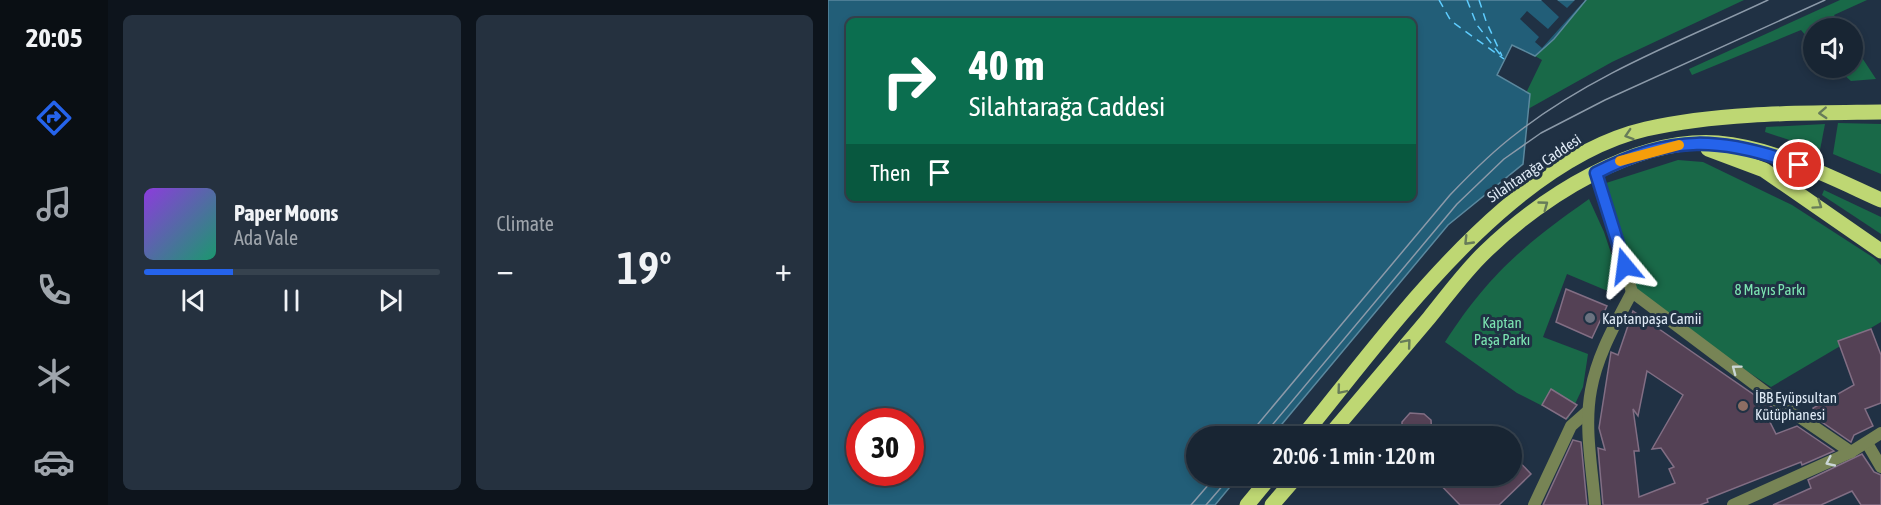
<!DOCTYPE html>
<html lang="en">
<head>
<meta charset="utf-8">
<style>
  body { margin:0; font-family:"Asap Condensed",sans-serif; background:#25313f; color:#f1f3f6; height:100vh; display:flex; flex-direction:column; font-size:22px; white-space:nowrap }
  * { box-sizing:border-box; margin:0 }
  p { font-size:20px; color:#9fa5ac }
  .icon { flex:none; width:33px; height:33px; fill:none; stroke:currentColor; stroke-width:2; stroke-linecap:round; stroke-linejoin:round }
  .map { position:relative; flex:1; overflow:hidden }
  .side { display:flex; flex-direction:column; gap:15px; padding:15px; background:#0d141c; width:720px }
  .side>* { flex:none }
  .hud { position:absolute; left:18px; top:18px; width:570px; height:183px; border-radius:9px; box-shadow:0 3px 9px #0003,0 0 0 2px #36424e; background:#0b6e4f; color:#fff; overflow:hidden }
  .fabs { position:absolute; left:975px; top:18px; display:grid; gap:12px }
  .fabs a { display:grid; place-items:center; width:60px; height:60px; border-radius:50%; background:#182533; box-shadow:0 3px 9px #0003,0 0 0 2px #36424e; font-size:30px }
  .speed { position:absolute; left:18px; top:408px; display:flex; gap:12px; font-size:30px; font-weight:700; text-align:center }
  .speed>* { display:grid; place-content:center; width:78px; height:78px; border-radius:50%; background:#182533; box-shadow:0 3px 9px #0003,0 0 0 2px #36424e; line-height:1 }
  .speed .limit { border:9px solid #d22; background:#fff; color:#111 }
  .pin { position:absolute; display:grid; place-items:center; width:51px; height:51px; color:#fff; margin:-26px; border:3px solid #fff; border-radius:50%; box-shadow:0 2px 6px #0007 }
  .me { position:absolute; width:66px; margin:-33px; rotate:344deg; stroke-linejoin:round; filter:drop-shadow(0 0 4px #0008) }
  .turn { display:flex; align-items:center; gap:21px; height:126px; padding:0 24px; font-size:27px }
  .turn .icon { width:78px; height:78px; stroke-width:2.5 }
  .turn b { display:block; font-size:42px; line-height:51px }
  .then { display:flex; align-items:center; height:57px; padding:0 24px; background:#0003; gap:12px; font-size:22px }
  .big { font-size:45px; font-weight:600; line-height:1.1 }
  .side .tile { flex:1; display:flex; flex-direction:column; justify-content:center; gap:9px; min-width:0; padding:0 21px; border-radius:9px; background:#25313f }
  .song { display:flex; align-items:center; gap:18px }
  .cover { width:72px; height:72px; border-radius:9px; background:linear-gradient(135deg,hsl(270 70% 55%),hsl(160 70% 35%)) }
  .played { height:6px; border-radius:3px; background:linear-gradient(90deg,#2563eb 30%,#36424e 30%) }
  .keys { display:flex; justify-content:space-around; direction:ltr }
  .heat { display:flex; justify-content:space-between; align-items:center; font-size:33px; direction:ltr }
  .side .tiles { flex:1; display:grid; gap:15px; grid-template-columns:repeat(2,1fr) }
  .trip { position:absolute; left:358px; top:426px; width:336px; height:60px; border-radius:30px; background:#182533; box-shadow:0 3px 9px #0003,0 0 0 2px #36424e; font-weight:600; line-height:60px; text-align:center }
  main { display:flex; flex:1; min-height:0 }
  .tabs { display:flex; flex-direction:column; width:108px; justify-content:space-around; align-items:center; background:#0a0f14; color:#9fa5ac }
  .tabs .icon { width:42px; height:42px }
  .tabs .current { color:#2563eb }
  .tabs b { font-size:27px; color:#f1f3f6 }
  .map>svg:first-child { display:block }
  .green { fill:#196948 }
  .water { fill:#225e78; stroke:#5b889e; stroke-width:1.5; fill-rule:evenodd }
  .pier { fill:#203144 }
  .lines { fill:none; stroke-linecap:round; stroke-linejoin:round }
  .ferry { stroke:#5eccfe; stroke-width:1.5; stroke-dasharray:8 6; stroke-linecap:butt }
  .building { fill:#544155; stroke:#826e84; stroke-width:1.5; fill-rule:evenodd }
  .minor { stroke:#778455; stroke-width:12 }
  .primary { stroke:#bed773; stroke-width:15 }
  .tram { stroke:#8c9aa9; stroke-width:1.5 }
  .oneway { stroke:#677c59 }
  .oneway2 { stroke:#cad6d6 }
  .route-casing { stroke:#184099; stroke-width:15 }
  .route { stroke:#2563eb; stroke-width:10 }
  .slow { stroke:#f59e0b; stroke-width:10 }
  .worship-dot { fill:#6b7280; stroke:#203144; stroke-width:2 }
  .education-dot { fill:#8d6e63; stroke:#203144; stroke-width:2 }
  .labels { text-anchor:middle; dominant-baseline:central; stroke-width:6; stroke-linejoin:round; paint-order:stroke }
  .street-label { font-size:15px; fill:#dfeaf6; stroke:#203144 }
  .park-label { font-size:15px; fill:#7ce5b2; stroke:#203144 }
  .poi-label { font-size:15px; fill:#dfeaf6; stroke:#203144; text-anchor:start }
</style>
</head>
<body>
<main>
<nav class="tabs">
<b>20:05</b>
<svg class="icon current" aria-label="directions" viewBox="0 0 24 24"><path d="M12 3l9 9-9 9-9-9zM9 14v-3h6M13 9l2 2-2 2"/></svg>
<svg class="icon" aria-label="music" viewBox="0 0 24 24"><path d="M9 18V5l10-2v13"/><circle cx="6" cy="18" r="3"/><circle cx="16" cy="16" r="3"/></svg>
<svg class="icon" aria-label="phone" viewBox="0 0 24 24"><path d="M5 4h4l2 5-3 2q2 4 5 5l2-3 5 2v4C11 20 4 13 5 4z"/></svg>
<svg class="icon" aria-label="climate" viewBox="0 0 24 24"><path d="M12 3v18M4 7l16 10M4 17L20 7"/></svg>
<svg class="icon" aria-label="car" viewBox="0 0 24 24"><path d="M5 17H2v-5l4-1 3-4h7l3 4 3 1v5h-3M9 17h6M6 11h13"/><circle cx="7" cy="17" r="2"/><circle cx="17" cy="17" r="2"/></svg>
</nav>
<section class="side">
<div class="tiles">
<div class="tile">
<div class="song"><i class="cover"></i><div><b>Paper Moons</b><p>Ada Vale</p></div></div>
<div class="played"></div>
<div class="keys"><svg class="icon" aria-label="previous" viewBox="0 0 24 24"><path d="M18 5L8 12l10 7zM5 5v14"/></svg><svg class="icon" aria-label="pause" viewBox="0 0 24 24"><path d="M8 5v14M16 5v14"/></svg><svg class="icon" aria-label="next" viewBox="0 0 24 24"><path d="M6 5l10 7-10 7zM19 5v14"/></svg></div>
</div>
<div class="tile"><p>Climate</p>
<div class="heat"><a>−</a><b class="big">19°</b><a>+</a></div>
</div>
</div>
</section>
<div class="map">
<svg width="1053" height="505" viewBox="0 0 1053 505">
  <rect width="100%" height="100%" fill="#203144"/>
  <g class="green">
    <path d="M758,0H916L784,62L700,109L701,95L699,91L714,60L707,56L726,39Z"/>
    <path d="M1012,0H1039L1006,15L1014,28H986L985,44L973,30L864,75L861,69Z"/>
    <path d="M1025,44L1048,79L1023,81L1008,68H1024Z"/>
    <path d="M1010,123L1053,124V174L1005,154Z"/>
    <path d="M997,124L992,150L937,132L938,127Z"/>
    <path d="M850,160L875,162L964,205L1046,258L1053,265V322L943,387L800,293L775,184Z"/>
    <path d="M996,190L1053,217V234L994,195Z"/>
    <path d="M761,199L776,232L790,274L782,292L739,274L715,337L760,354L755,387L740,419L689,393L617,342C661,274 696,245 761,199Z"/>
  </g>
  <path class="water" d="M0,0H758L726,39L707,56L684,45L669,75L702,94L695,164L620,225L444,436H369V476H411L387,505H0ZM21,21H585V198H21ZM32,422H82V472H32Z"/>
  <path class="pier" d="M713,0H729L739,8L747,0H757L714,48L707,42L711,37L692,19L699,11L720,29L731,17Z"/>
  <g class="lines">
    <g class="ferry">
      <path d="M611,0L623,21L676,59"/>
      <path d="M639,0L649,25L674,57"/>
      <path d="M651,0L658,21L674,56"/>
    </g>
  </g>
  <g class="building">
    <path d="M738,289L779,306L764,338L728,322Z"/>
    <path d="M805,311L945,408L939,416L948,434L969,426L1006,451L974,465L973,462L879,499L880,502L872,505H775L770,448L777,450L771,428L783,352L790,355ZM819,371L855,395L824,449L833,448L846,467L841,469L847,483L811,497L806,451H811L805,409L810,416Z"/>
    <path d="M1043,329L1053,355V403L1037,409L1045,426L1026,435L1023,442L988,418L985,408L1026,385L1010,341Z"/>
    <path d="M723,389L749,405L738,419L714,405Z"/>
    <path d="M582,413L596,414L603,420L604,436H574V422Z"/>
    <path d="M745,440L753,442L759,505H715Z"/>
    <path d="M684,454L703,474L671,505H632L604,476H684Z"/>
    <path d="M1034,454L1046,472L1053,475V505H1033L1024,491L993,505H945L983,488L980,480Z"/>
  </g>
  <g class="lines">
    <g class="minor">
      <path d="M768,173L804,292L957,407L1023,452"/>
      <path d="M1039,443L1053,467"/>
      <path d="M706,505L743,426L760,411"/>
      <path d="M767,505C764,467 756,427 763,390C769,355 788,323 804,292"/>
      <path d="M905,505L1023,452L1053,433"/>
    </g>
    <g class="primary">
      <path d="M880,149L936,170L1053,251"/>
      <path d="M475,436C560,332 680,161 818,129C893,112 976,113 1053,112"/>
      <path d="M501,436C534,397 568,357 601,318C619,296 636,272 657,252C715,196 807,137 890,143C947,148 1002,177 1053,200"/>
      <path d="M419,505L443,476"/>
      <path d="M444,505L469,476"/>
    </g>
    <g class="tram">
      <path d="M420,436L622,195C643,173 665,151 689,133C763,75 855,40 940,0"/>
      <path d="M435,436L629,204L676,159L713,133L777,100L997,0"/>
      <path d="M363,505L388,476"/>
      <path d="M378,505L403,476"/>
    </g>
  </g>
  <defs><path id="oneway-chevron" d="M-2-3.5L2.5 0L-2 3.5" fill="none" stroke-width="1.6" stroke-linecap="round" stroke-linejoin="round" transform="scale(1.5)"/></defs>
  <g class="oneway">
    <use href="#oneway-chevron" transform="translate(995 113) rotate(177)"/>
    <use href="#oneway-chevron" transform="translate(801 135) rotate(162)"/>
    <use href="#oneway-chevron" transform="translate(716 205) rotate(-36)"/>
    <use href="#oneway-chevron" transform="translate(990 205) rotate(35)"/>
    <use href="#oneway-chevron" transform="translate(640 241) rotate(134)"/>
    <use href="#oneway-chevron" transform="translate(579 343) rotate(-50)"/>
    <use href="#oneway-chevron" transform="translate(513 390) rotate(130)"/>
  </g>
  <g class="oneway2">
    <use href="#oneway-chevron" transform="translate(908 369) rotate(-143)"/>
    <use href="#oneway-chevron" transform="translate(1002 462) rotate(155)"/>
  </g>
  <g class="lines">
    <defs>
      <path id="route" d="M797,266L768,173C843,134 894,137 971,165"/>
    </defs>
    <use href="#route" class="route-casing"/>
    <use href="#route" class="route"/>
    <path class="slow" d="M792,161L851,145"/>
  </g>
  <circle class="worship-dot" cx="762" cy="318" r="6"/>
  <circle class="education-dot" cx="915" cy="406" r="6"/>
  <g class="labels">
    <g class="street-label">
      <text transform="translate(706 168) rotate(-34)">Silahtarağa Caddesi</text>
    </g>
    <g class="park-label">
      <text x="942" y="289">8 Mayıs Parkı</text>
      <text x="674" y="322">Kaptan<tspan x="674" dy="17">Paşa Parkı</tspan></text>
    </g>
    <g class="poi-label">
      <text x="774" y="318">Kaptanpaşa Camii</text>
      <text x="927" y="397">İBB Eyüpsultan<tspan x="927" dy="17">Kütüphanesi</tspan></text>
    </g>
  </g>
</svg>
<div class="fabs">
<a><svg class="icon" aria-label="sound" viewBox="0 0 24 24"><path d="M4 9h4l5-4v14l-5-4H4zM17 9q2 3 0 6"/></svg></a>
</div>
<div class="speed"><div class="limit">30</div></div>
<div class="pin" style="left:971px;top:165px;background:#d93025"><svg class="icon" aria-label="arrive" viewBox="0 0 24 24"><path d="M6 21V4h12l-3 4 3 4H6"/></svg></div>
<svg class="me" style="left:797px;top:266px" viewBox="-20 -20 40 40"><path d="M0-17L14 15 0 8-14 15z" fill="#2563eb" stroke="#fff" stroke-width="4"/></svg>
<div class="trip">20:06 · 1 min · 120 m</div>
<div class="hud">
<div class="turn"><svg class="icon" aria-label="right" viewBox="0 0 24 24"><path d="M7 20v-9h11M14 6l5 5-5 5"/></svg><div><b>40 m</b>Silahtarağa Caddesi</div></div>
<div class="then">Then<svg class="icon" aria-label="arrive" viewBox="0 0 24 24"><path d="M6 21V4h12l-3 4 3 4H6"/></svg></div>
</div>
</div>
</main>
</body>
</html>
